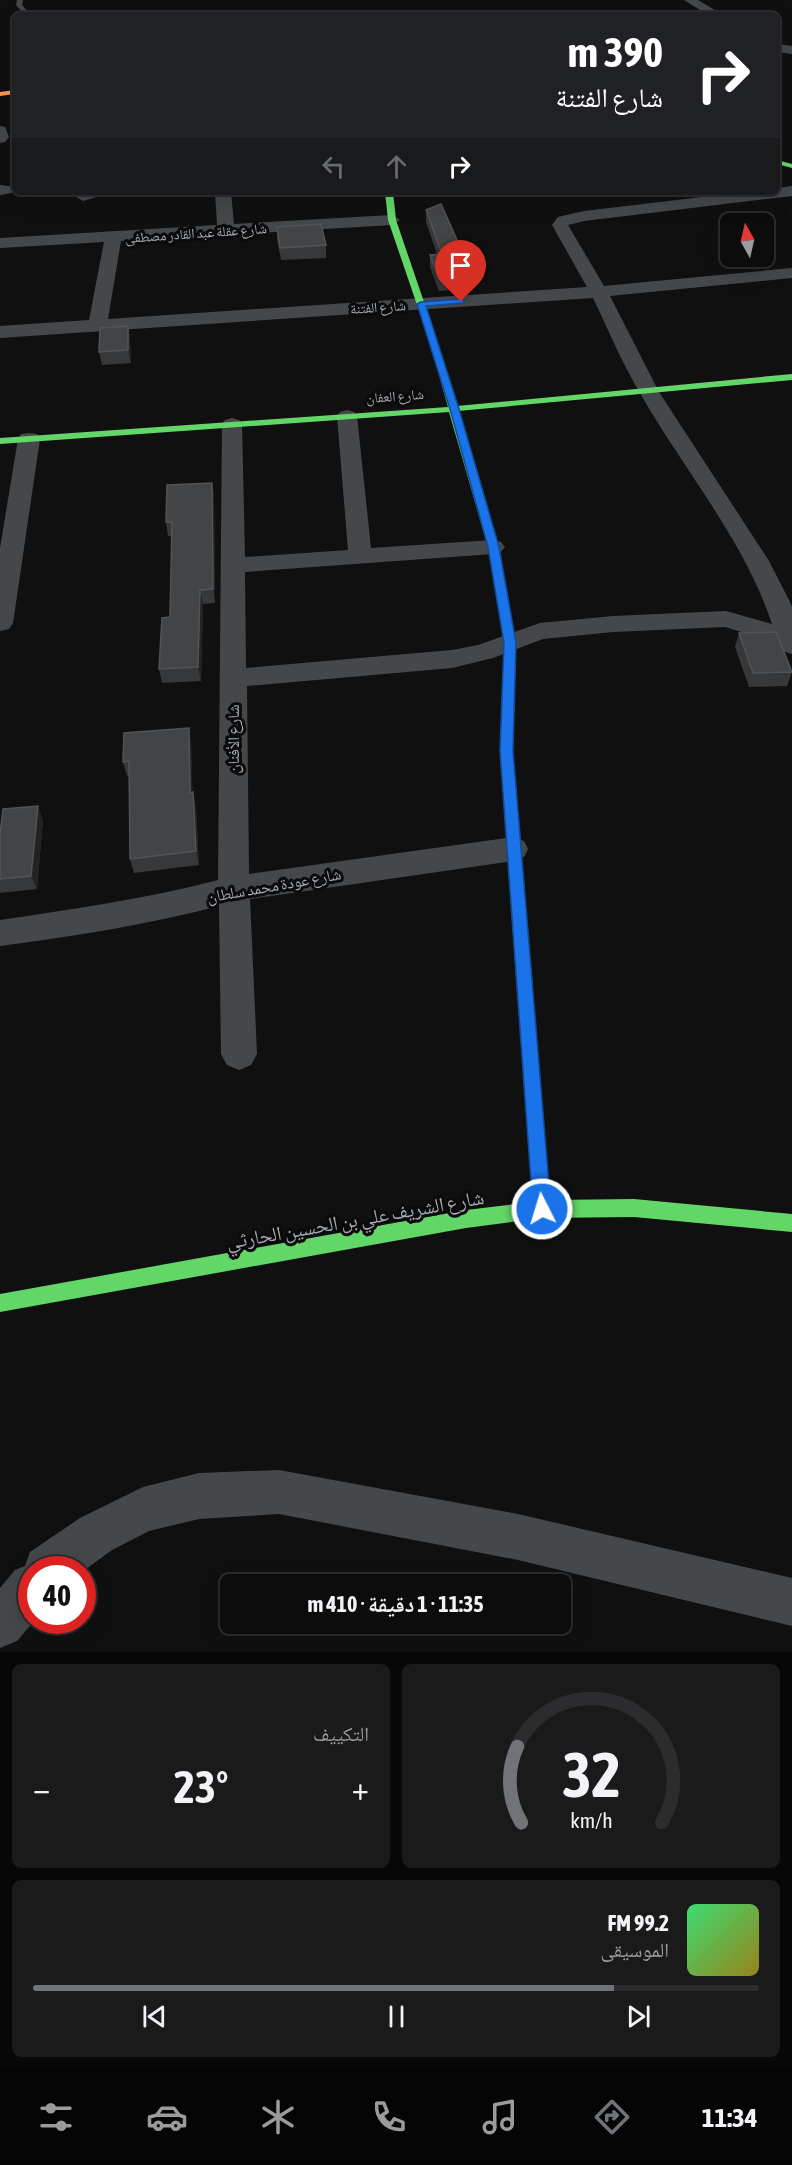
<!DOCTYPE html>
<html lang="ar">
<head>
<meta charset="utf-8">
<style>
  body { margin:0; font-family:"Asap Condensed","Noto Naskh Arabic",sans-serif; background:#1a1a1b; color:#f1f3f6; direction:rtl; height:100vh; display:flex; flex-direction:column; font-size:22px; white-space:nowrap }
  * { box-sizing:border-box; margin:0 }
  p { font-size:20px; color:#9a9b9d }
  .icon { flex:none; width:33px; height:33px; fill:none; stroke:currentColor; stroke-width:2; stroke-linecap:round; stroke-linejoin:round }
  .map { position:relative; height:1652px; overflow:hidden; direction:ltr }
  .panel { display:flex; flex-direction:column; gap:12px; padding:12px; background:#070707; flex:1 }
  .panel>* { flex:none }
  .guide { position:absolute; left:12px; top:12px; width:768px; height:183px; border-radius:9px; box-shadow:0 6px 24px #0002,0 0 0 2px #2c2c2e; direction:rtl; background:#202124; color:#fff; overflow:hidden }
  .needle { width:39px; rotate:352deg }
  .buttons { position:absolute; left:720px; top:213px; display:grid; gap:12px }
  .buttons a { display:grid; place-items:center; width:54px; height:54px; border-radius:9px; background:#0c0c0d; box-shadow:0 6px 24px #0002,0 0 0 2px #2c2c2e; font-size:30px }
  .speed { position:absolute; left:18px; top:1556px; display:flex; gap:12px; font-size:30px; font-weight:700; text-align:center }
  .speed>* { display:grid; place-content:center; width:78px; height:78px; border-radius:50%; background:#0c0c0d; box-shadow:0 6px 24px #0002,0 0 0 2px #2c2c2e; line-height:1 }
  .speed .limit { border:9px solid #d22; background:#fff; color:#111 }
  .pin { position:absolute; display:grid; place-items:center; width:51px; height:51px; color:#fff; margin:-62px -26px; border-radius:50% 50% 50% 0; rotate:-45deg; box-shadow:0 0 6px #0007 }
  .pin .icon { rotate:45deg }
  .me { position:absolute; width:66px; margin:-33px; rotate:355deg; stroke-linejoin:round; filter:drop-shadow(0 0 4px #0008) }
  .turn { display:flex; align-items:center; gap:21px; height:126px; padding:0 18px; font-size:27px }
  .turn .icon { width:78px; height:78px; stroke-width:2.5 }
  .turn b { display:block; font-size:42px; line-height:51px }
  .lanes { display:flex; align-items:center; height:57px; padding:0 18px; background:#0003; justify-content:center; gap:30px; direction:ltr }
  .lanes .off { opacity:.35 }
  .big { font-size:45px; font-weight:700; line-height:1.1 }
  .panel .widget { flex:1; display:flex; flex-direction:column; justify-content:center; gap:9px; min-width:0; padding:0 21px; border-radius:9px; background:#1a1a1b }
  .panel .dial { align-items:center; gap:0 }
  .dial svg { height:156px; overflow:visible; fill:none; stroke:#2c2c2e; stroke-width:7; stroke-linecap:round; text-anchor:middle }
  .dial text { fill:#f1f3f6; stroke:none }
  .song { display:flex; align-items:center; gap:18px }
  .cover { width:72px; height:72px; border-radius:9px; background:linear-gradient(135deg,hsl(140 70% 55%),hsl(50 70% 35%)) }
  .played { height:6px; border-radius:3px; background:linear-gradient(90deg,#707478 80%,#2c2c2e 80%) }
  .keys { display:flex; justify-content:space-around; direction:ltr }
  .heat { display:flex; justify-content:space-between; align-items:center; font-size:33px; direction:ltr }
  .panel .tiles { flex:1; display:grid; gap:12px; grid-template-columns:1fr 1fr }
  .widget:last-child { grid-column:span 2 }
  .trip { position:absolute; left:220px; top:1574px; width:351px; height:60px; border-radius:9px; background:#0c0c0d; box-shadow:0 6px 24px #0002,0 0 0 2px #2c2c2e; font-weight:700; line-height:60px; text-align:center; direction:rtl }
  .tab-bar { display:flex; height:96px; justify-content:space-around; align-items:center; background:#050505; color:#9a9b9d }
  .tab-bar .icon { width:42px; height:42px }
  .tab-bar .active { color:#707478 }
  .tab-bar b { font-size:27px; color:#f1f3f6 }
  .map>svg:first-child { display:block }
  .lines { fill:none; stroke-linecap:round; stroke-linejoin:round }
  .lane { fill:#45484a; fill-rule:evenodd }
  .street { fill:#45484a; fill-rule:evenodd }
  .fast { fill:#63d668; fill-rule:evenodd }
  .slow { fill:#ff974d; fill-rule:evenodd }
  .jam { fill:#b3261e; fill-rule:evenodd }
  .wall { fill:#363839 }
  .shaded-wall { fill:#222324 }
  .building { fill:#424446; stroke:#515456; stroke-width:1.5 }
  .route { fill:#1a73e8; stroke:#114b97; stroke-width:1.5 }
  .labels { text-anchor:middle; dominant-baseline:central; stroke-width:6; stroke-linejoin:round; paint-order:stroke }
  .far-street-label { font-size:14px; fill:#a3aab0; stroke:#0b0b0c }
  .street-label { font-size:16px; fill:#a3aab0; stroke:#0b0b0c }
  .near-street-label { font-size:20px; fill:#a3aab0; stroke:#0b0b0c }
</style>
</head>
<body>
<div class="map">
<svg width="792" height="1652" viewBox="0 0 792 1652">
  <rect width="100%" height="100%" fill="#101011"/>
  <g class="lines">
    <path class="lane" d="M17,0H23L22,5L31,15H25L16,5Z"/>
    <g class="street">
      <path d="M684,0H698L723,15H708Z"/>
      <path d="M777,44L792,46V54L777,52Z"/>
      <path d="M0,126L5,127L9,137L5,142L0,143Z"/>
      <path d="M0,185L15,187L16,192L0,195Z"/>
      <path d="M792,186V196L584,221L568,225L604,286L792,268V278L610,296L659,392L769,561L789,600L792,607V654L783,651L778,643L725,627L613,632L543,639L493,658L452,668L247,686L249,874L513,837L524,841L528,849L524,857L513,861L250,899L257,1054L251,1065L239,1070L227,1065L221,1054L219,906C147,925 74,936 0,946V920C73,909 146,899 218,880L222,424L225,420L232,418L239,420L242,424L245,557L348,550L337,416L340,412L347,410L354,412L357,416L371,548L493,540L501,542L505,547L501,552L493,554L245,572L246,668L452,650L478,645L540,623L613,616L726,611L772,624C745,541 683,469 640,393C622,363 608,329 593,298L0,338V326L89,320L104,242L0,248V238L217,225L215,192H231L234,224L392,215L400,220L392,225L121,241L108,319L587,287L552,225L558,217L584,211L744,192H777V188Z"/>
      <path d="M105,192L103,195L83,201L75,196L80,192Z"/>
      <path d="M29,433L37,434L40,439L13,623L9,629L0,631V548L18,439L21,434Z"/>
      <path d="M279,1470L518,1514L792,1578V1626L518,1560L279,1514L199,1519L149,1531L112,1550L82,1572V1569H32V1620H35L17,1641L0,1648V1588L15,1570L25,1566L30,1552L80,1518L143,1487L199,1473Z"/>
    </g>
    <g class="fast">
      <path d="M777,160L792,164V168L777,164Z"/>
      <path d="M385,192H393L396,220L438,343L457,406L792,374V380L458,411L498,547L516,643L512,751L532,977L529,982L524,983L519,982L516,977L500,751L504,643L488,547L449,412L0,444V438L448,407L430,343L388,220Z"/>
      <path d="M534,1105L540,1108L542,1113L550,1200L634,1199L792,1214V1232L634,1217L542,1218L466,1228L0,1312V1294L466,1210L533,1202L526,1113L528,1108Z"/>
    </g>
    <path class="slow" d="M15,90V94L0,96V92Z"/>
    <path class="jam" d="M524,971L529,972L532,977L542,1113L540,1118L534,1121L528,1118L526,1113L516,977L519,972Z"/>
  </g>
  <g class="wall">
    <path d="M426,210L473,276L472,289L439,291L430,267V255L437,254L426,222Z"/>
    <path d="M277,227L326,245V258L281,260L277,239Z"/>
    <path d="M128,326L130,339L131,363L102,365L99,352Z"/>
    <path d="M212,483L214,496L215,603L203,604L201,681L162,683L159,669L170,617L172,536H168L166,522Z"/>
    <path d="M739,633L792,672L787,686L749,687L735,647Z"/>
    <path d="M191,742L192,792L196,806L199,865L134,873L130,859L129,775L127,776L123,762Z"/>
    <path d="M43,820L37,889L0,893V834Z"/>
  </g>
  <g class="shaded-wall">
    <path d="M128,326L130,339L131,363L128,350Z"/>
    <path d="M212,483L214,496L215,603L213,589Z"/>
    <path d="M200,590L203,604L201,681L198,667Z"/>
    <path d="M189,728L191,742L193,806L190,793Z"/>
    <path d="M193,792L196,806L199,865L196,851Z"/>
    <path d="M38,806L43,820L37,889L31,876Z"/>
  </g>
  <g class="building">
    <path d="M441,204L473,276L439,279L430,255L442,254L426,210Z"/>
    <path d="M321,224L326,245L280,248L277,227Z"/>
    <path d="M128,326V350L99,352L100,328Z"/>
    <path d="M212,483L213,589L200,590L198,667L159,669L162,618L170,617L172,522H166L167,485Z"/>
    <path d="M776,632L792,672L753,673L739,633Z"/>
    <path d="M189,728L190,793L193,792L196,851L130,859L129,761L123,762L124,733Z"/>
    <path d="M38,806L31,876L0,879V834L3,809Z"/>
  </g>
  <path class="route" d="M461,299L464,300V303L426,306L459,409L499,547L516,643L513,751L551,1209L548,1215L542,1218L536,1215L533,1209L500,751L504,643L488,547L450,409L417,304L421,302Z"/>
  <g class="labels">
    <g class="far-street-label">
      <text transform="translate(196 233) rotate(-4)">شارع عقلة عبد القادر مصطفى</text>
      <text transform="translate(378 307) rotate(-4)">شارع الفتنة</text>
      <text transform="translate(395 396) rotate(-4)">شارع العفان</text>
    </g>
    <g class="street-label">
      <text transform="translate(233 739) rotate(-90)">شارع الأفنان</text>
      <text transform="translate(274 885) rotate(-10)">شارع عودة محمد سلطان</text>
    </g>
    <g class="near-street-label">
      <text transform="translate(355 1219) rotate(-10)">شارع الشريف علي بن الحسين الحارثي</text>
    </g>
  </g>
</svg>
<div class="buttons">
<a><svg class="needle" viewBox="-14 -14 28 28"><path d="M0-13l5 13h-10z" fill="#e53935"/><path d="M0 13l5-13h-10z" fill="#9a9b9d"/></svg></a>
</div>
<div class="speed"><div class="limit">40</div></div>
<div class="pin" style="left:461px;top:302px;background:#d93025"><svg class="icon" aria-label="arrive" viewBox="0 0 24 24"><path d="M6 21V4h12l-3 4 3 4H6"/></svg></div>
<svg class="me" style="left:542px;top:1209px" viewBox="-20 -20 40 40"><circle r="17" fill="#1a73e8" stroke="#fff" stroke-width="3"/><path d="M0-11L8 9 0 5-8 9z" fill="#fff"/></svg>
<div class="trip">11:35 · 1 دقيقة · 410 m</div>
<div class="guide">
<div class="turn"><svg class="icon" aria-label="right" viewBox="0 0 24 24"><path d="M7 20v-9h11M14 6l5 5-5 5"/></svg><div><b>390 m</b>شارع الفتنة</div></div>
<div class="lanes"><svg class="icon off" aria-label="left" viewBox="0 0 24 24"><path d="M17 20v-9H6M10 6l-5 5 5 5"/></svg><svg class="icon off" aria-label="ahead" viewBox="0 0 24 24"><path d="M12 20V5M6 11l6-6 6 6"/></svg><svg class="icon" aria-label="right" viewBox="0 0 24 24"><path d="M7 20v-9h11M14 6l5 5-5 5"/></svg></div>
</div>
</div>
<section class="panel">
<div class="tiles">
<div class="widget dial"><svg viewBox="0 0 100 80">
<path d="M14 69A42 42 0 1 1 86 69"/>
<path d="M14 69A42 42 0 0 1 12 30" stroke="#707478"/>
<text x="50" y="56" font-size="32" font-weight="700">32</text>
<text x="50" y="72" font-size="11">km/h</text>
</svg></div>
<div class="widget"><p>التكييف</p>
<div class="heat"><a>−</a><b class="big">23°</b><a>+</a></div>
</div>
<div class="widget">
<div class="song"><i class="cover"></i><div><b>99.2 FM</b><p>الموسيقى</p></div></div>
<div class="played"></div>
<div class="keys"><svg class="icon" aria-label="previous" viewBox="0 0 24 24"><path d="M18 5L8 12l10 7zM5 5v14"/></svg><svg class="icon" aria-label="pause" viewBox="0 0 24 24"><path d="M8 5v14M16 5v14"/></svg><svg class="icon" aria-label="next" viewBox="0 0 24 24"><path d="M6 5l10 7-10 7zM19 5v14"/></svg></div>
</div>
</div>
</section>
<nav class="tab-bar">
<b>11:34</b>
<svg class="icon active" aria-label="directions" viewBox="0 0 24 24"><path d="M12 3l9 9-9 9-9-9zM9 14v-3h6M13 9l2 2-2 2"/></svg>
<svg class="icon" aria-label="music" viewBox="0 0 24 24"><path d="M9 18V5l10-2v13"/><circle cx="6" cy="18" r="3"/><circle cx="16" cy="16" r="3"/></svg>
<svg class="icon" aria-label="phone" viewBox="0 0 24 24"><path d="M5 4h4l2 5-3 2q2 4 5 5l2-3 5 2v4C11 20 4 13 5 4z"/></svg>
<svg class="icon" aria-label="climate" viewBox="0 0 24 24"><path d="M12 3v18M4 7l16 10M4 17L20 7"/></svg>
<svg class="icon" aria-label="car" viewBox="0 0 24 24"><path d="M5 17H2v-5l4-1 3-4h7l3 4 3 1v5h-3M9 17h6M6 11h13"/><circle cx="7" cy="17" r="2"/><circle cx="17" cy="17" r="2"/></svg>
<svg class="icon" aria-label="filters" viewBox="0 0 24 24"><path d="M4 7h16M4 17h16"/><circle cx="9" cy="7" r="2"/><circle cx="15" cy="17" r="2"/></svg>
</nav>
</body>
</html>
